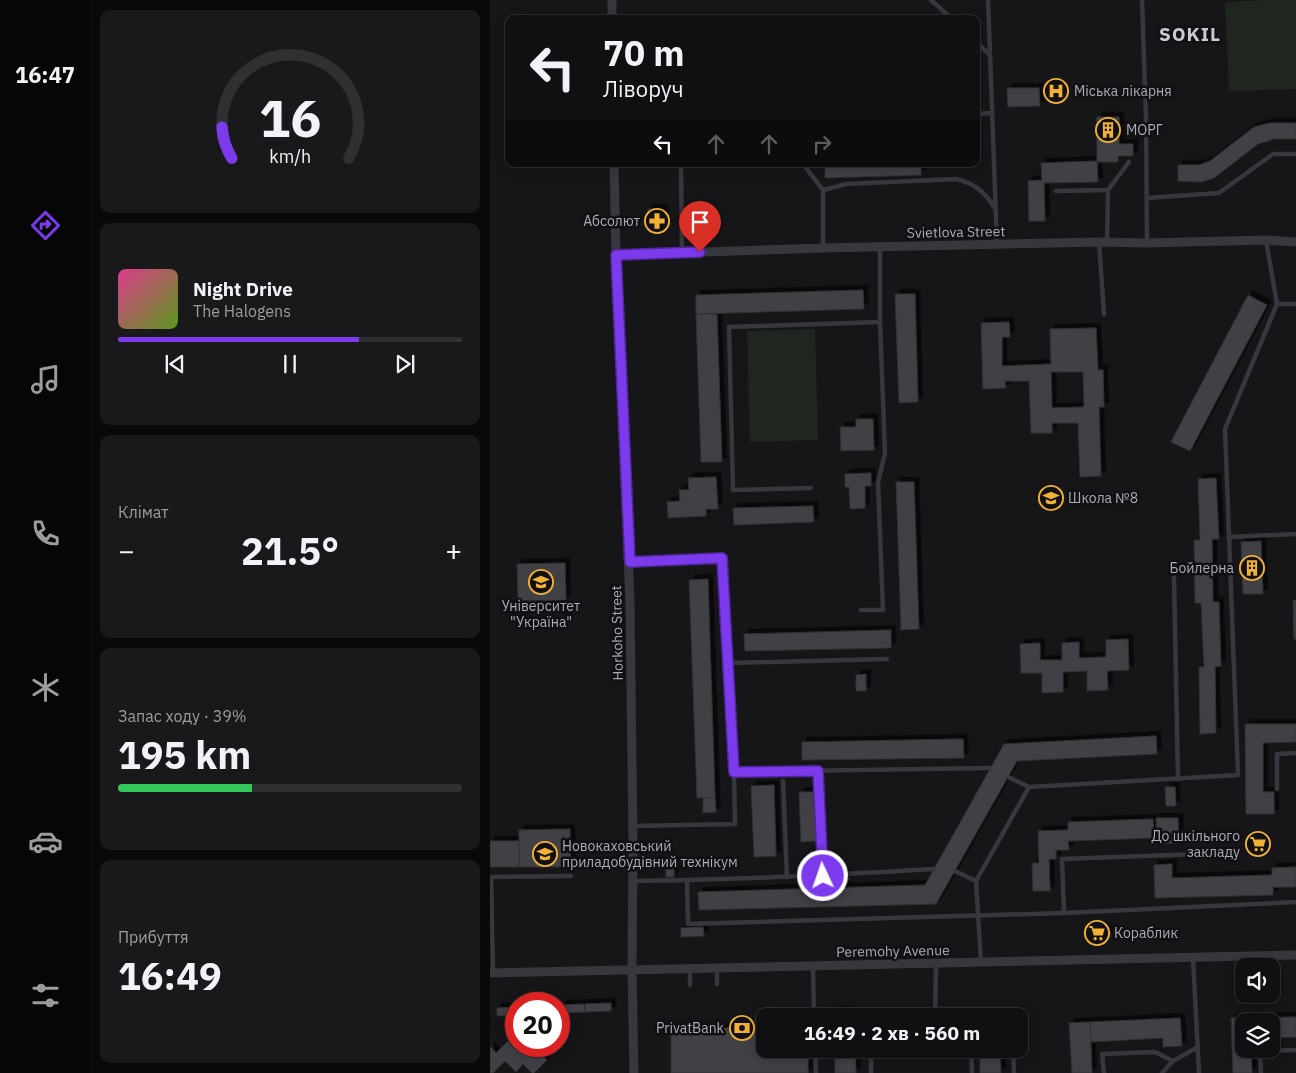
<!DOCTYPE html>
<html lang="uk">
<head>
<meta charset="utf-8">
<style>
  body { margin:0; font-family:"IBM Plex Sans",sans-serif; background:#19191b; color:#f1f3f6; height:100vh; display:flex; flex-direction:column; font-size:19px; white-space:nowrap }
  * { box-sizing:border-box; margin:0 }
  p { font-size:16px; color:#9c9d9f }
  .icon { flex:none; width:28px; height:28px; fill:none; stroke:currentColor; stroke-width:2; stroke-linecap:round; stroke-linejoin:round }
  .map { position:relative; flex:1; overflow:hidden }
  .drawer { display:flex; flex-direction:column; gap:10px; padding:10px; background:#09090a; width:400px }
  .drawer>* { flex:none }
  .top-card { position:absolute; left:15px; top:15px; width:475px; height:152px; border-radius:10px; box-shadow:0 2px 12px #0003,0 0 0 1px #303032; background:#101012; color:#f1f3f6; overflow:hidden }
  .controls { position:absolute; left:745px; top:958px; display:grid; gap:10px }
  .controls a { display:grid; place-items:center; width:45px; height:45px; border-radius:10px; background:#101012; box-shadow:0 2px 12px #0003,0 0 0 1px #303032; font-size:25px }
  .speed { position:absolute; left:15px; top:992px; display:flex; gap:10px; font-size:25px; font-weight:700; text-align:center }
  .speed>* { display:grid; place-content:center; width:65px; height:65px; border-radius:50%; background:#101012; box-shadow:0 2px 12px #0003,0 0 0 1px #303032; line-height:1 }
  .speed .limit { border:8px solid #d22; background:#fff; color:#111 }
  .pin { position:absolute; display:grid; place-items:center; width:42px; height:42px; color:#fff; margin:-51px -21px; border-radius:50% 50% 50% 0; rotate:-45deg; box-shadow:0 0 5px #0007 }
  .pin .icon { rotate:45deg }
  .me { position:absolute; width:55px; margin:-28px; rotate:357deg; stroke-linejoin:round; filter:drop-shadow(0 0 4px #0008) }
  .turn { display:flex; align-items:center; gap:18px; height:105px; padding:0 15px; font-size:22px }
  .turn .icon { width:65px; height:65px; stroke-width:2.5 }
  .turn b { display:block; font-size:35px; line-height:42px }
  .lanes { display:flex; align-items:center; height:48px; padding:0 15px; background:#0003; justify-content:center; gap:25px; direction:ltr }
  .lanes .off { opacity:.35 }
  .big { font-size:38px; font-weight:800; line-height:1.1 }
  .drawer .tile { flex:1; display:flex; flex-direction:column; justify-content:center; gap:8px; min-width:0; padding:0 18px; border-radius:10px; background:#19191b }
  .drawer .dial { align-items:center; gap:0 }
  .dial svg { height:130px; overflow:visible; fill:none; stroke:#303032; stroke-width:7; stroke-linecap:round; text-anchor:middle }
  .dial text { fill:#f1f3f6; stroke:none }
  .song { display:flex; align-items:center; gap:15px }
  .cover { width:60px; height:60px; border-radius:8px; background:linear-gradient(135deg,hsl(330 70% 55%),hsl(90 70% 35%)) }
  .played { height:5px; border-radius:2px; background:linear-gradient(90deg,#7c3aed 70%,#303032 70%) }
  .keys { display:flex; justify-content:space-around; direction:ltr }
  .heat { display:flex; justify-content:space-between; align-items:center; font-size:28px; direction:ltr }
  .charge { height:8px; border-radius:4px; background:linear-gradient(90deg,#34c759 39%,#303032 0) }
  .trip { position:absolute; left:266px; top:1008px; width:272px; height:50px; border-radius:10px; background:#101012; box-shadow:0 2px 12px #0003,0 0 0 1px #303032; font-weight:800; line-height:50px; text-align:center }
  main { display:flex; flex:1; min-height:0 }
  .dock { display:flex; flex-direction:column; width:90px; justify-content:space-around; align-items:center; background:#060607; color:#9c9d9f }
  .dock .icon { width:35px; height:35px }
  .dock .on { color:#7c3aed }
  .dock b { font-size:22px; color:#f1f3f6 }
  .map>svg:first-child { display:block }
  .green { fill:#1e261f }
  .building { fill:#404145; stroke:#303034; fill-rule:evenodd; filter:url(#shadow) }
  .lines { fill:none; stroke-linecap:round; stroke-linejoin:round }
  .lane { stroke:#37383d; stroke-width:4.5 }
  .street { stroke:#37383d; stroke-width:9 }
  .route-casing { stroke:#51269a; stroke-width:12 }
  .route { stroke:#7c3aed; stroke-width:9 }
  .labels { text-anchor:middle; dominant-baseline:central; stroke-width:5; stroke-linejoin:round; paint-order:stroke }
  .poi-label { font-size:14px; fill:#a8adb8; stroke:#111113; text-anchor:start }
  .street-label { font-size:14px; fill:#a8adb8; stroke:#111113 }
  .district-label { font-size:19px; font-weight:bold; letter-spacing:1px; fill:#c9ccd4; stroke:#111113 }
</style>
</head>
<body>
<main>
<nav class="dock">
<b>16:47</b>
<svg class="icon on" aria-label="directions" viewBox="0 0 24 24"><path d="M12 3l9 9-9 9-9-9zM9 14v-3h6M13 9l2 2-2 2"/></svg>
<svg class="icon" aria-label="music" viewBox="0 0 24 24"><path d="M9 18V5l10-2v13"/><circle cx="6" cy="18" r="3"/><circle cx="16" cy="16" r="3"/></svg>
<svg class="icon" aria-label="phone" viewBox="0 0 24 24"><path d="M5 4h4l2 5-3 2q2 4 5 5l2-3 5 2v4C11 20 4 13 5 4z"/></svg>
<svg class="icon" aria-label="climate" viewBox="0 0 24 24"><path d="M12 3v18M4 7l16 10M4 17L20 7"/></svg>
<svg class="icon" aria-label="car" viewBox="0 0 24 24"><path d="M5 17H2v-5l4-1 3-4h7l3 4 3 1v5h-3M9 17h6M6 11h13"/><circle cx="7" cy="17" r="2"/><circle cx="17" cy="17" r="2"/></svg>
<svg class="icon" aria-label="filters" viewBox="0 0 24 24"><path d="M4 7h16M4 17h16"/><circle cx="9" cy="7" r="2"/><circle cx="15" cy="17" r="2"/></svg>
</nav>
<section class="drawer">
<div class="tile dial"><svg viewBox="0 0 100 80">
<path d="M14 69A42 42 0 1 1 86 69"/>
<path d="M14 69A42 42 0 0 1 8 50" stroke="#7c3aed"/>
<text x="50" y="56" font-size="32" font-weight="700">16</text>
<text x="50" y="72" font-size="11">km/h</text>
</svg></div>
<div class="tile">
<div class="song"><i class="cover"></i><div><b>Night Drive</b><p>The Halogens</p></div></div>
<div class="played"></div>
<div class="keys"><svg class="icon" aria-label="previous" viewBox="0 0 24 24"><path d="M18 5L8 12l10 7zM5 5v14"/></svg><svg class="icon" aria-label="pause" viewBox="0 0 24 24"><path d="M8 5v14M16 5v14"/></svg><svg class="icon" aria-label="next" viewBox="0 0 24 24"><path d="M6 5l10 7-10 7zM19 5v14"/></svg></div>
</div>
<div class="tile"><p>Клімат</p>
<div class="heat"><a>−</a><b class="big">21.5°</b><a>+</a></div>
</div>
<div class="tile"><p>Запас ходу · 39%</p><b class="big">195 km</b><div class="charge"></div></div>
<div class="tile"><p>Прибуття</p><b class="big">16:49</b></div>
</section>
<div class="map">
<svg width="806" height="1073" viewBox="0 0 806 1073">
  <defs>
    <filter id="shadow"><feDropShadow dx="4.5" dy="-4.5" stdDeviation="0" flood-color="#0009"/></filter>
  </defs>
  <rect width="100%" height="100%" fill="#161618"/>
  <g class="green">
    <path d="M774,0H806V89L739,91L735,2Z"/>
    <path d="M325,329L328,440L260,442L257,331Z"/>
  </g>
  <g class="building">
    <path d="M517,88H549L550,106L518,107Z"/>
    <path d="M607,117H629V144H643V156H628V162H607Z"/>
    <path d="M780,123H806V139H784L768,144L724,178L711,182L688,181V165H709L720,161L764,127Z"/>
    <path d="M607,161L608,182L554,183L555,221H539L538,181L552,180L551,163Z"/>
    <path d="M335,164H431V175L335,178Z"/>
    <path d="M158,209L173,210V215H174V225L172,229L170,230L163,228L160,229L157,228L156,225Z"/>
    <path d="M373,290L374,309L206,314V295Z"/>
    <path d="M405,294H425L428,402L409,403Z"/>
    <path d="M758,295L777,305L700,451L681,442Z"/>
    <path d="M206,314H227L232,462H211Z"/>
    <path d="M519,322L520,337H512V366L561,364L560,329L606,328L608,370H613L614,407H609L611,476L590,477L588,423H562V433H541L539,381H515L516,388L493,389L491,323ZM561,372H593L594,407L562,408Z"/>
    <path d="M366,419H383L384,450L351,451L350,427H366Z"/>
    <path d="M381,473V486H375V508L360,509L359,487H355V474Z"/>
    <path d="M226,477L228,509H216V516L178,518L177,502L190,501L189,490H199L198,478Z"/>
    <path d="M726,478L729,539H722L723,602H729L731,666L725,667L726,733L710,734L709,667H714L711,603H705L704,540H710L708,479Z"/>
    <path d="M406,482H424L429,629L411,630Z"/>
    <path d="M323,506L324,522L244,525L243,508Z"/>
    <path d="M771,541L773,594H753L751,542Z"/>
    <path d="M75,563L76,600L28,601L27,564Z"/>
    <path d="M218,579L225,797L207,798L199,580Z"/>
    <path d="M803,600H806V639H804Z"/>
    <path d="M401,630V648L255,651L254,634Z"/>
    <path d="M638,639L639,670L617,671L618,690L597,691V671L573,672V692L552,693V673H531L530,644L550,643V660H572V643L589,642V658L616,657V640Z"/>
    <path d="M376,674V691H366V675Z"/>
    <path d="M755,724H806V742L773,743V792H784V814H756Z"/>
    <path d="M666,736L667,754L527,761L446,904L209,910L208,892L435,885L514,744Z"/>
    <path d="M473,739L474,758L312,760V742Z"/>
    <path d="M284,785L286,856L264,857L261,786Z"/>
    <path d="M675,787H685L686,806H676Z"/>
    <path d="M309,792H324L326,841L311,842Z"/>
    <path d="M225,797L226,812L213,813V798Z"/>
    <path d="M666,818H688L689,843L667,844Z"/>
    <path d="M663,819L664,838L578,841L579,850H566V859H559L560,891H543L542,863H549L548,831L578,830V822Z"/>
    <path d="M80,829L81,867H29V830Z"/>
    <path d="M762,838H774L775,851H762Z"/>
    <rect x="0" y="841" width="29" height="26"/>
    <path d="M682,864V878L782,875V868L806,867V887H783V895L665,898L664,865Z"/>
    <path d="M184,865V877H176V866Z"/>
    <path d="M213,927L214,936L191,937V928Z"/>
    <path d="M598,928H616L621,933L616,938H599L594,934Z"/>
    <path d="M121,1003V1011L95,1012V1004Z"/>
    <path d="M94,1004L95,1012L71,1013V1005Z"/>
    <path d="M26,1007V1015L7,1016V1008Z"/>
    <path d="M342,1011H359V1016H338Z"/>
    <rect x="456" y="1015" width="54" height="1"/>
    <path d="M806,1017V1037L781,1038V1021H754V1049H761L762,1073H743L741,1018Z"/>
    <path d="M690,1018L692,1046L673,1047V1038L601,1042L600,1022Z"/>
    <path d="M600,1022L602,1073H582L579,1023Z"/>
    <path d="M181,1028H275V1049H318V1073H181Z"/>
    <path d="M26,1033V1046H43L57,1060L44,1073H42L33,1064L26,1072L15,1061L3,1073H0V1046L6,1053Z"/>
    <path d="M345,1049H365L366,1073H345Z"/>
    <path d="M490,1049H510L511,1073H490Z"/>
  </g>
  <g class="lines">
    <g class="lane">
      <path d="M441,0L462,19"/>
      <path d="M498,0L507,245"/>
      <path d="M652,0L656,117L657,243"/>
      <path d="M486,42L500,55"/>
      <path d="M486,114L502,113"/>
      <path d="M191,164L192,252"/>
      <path d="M313,164L333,190V248"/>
      <path d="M333,190L356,184L466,179C484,183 495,192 504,207"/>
      <path d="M566,191L618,190"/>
      <path d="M657,198L729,193L783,154H806"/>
      <path d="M609,242L614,314"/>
      <path d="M617,243L618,190L639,162"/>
      <path d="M787,304H806"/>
      <path d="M321,488L243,490L239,327L390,322"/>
      <path d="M739,537L806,534"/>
      <path d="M140,562L232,558L244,772"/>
      <path d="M684,577L688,779"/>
      <path d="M371,610H393L388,482L395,453L390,322V248"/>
      <path d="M238,663L397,659"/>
      <path d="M328,771L333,876"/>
      <path d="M518,777L539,787"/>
      <path d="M293,781L297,877"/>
      <path d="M787,789V754L806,753"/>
      <path d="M142,826L245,824L244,772L500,768"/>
      <path d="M465,871L486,881"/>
      <path d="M0,877L81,876"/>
      <path d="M1,877L3,973"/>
      <path d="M197,880L198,924L574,913L806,902"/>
      <path d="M143,881C243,880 343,875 444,869"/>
      <path d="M574,913L572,859L709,854"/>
      <path d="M703,958L709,1073"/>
      <path d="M491,962L486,881L539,787L748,775L735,429L787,304L776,240"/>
      <path d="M323,966L324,1016"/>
      <path d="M227,968V984"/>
      <path d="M200,969V985"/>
      <path d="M445,1009H523V1016"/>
      <path d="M445,1016L446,963"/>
      <path d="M325,1049L326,1073"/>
      <path d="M481,1049L482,1073"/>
      <path d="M523,1049L524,1073"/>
      <path d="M381,1073V1051L439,1049"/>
      <path d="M614,1073L612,1054L665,1052L683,1061"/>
      <path d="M672,1073L683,1061L708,1047"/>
      <path d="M771,1073L770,1051L806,1050"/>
    </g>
    <g class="street">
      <path d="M122,0V19"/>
      <path d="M124,164L126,255L140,604L143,844L142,970L144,1073"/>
      <path d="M126,255L333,248L609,242L657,243L776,240L806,242"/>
      <path d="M0,973L806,955"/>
    </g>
  </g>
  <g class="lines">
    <defs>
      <path id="route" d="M210,252L126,255L140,562L232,558L244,772L328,771L333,876"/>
    </defs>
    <use href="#route" class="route-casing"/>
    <use href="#route" class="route"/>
  </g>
  <defs>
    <symbol id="hospital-ring" viewBox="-11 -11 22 22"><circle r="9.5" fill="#111113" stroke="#f2b134" stroke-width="1.5"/><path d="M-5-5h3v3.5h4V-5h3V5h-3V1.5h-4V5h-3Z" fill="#f2b134"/></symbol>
    <symbol id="building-ring" viewBox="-11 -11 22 22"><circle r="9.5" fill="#111113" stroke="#f2b134" stroke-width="1.5"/><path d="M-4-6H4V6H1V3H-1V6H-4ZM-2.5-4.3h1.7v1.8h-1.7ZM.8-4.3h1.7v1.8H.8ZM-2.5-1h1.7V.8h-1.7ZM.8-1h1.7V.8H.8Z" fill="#f2b134"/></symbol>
    <symbol id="pharmacy-ring" viewBox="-11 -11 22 22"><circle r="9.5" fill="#111113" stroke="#f2b134" stroke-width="1.5"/><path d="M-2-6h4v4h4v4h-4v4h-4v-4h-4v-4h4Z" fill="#f2b134"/></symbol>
    <symbol id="school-ring" viewBox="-11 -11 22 22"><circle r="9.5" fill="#111113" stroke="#f2b134" stroke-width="1.5"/><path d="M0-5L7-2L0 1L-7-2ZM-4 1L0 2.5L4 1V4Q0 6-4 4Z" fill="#f2b134"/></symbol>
    <symbol id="university-ring" viewBox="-11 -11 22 22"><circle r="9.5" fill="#111113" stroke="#f2b134" stroke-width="1.5"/><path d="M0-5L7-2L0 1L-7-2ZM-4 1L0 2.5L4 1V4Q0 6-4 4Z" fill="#f2b134"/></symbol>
    <symbol id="supermarket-ring" viewBox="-11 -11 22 22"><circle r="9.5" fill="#111113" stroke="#f2b134" stroke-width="1.5"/><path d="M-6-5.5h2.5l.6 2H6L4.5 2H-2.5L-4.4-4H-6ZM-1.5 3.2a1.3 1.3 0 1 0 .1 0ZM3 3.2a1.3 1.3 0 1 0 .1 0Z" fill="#f2b134"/></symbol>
    <symbol id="bank-ring" viewBox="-11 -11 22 22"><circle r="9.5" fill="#111113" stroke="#f2b134" stroke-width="1.5"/><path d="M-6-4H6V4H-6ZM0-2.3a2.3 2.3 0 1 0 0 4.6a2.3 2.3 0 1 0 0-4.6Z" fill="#f2b134"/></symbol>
  </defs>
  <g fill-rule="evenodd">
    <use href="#hospital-ring" x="552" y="77" width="28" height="28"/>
    <use href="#building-ring" x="604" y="116" width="28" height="28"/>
    <use href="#pharmacy-ring" x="153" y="207" width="28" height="28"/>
    <use href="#school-ring" x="547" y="484" width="28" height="28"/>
    <use href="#building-ring" x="748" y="554" width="28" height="28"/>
    <use href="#university-ring" x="37" y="568" width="28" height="28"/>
    <use href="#supermarket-ring" x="754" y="830" width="28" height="28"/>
    <use href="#university-ring" x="41" y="840" width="28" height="28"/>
    <use href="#supermarket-ring" x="593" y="919" width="28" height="28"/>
    <use href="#bank-ring" x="238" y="1014" width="28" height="28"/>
  </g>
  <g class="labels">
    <g class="poi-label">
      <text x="584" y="91">Міська лікарня</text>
      <text x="636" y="130">МОРГ</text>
      <text x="150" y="221" text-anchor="end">Абсолют</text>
      <text x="578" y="498">Школа №8</text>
      <text x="744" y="568" text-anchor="end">Бойлерна</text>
      <text x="51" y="606" text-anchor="middle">Університет<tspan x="51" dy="16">"Україна"</tspan></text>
      <text x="750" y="836" text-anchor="end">До шкільного<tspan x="750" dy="16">закладу</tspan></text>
      <text x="72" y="846">Новокаховський<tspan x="72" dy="16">приладобудівний технікум</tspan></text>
      <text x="624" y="933">Кораблик</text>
      <text x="234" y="1028" text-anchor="end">PrivatBank</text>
    </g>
    <g class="street-label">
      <text transform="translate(466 232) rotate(-1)">Svietlova Street</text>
      <text transform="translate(127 633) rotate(-91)">Horkoho Street</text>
      <text transform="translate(403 951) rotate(-1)">Peremohy Avenue</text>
    </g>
    <g class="district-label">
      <text x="700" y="34">SOKIL</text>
    </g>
  </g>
</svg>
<div class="controls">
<a><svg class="icon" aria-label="sound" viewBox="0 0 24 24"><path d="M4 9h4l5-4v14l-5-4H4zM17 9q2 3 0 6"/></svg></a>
<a><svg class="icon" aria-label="layers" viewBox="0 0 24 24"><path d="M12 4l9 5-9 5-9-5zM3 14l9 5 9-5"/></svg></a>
</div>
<div class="speed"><div class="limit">20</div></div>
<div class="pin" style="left:210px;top:252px;background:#d93025"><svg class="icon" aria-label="arrive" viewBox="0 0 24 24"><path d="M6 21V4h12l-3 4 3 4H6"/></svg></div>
<svg class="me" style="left:333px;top:876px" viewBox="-20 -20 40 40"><circle r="17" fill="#7c3aed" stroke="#fff" stroke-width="3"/><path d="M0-11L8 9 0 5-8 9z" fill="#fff"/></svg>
<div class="trip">16:49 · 2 хв · 560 m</div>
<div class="top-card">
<div class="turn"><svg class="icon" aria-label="left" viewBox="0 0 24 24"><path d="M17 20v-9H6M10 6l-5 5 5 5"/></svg><div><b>70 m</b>Ліворуч</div></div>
<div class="lanes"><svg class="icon" aria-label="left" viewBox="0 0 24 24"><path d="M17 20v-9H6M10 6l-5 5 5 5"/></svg><svg class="icon off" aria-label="ahead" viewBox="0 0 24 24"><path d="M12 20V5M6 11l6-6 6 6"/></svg><svg class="icon off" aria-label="ahead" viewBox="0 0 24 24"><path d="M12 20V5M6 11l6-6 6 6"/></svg><svg class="icon off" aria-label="right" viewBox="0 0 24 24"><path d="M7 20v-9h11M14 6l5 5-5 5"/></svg></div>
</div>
</div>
</main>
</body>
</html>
